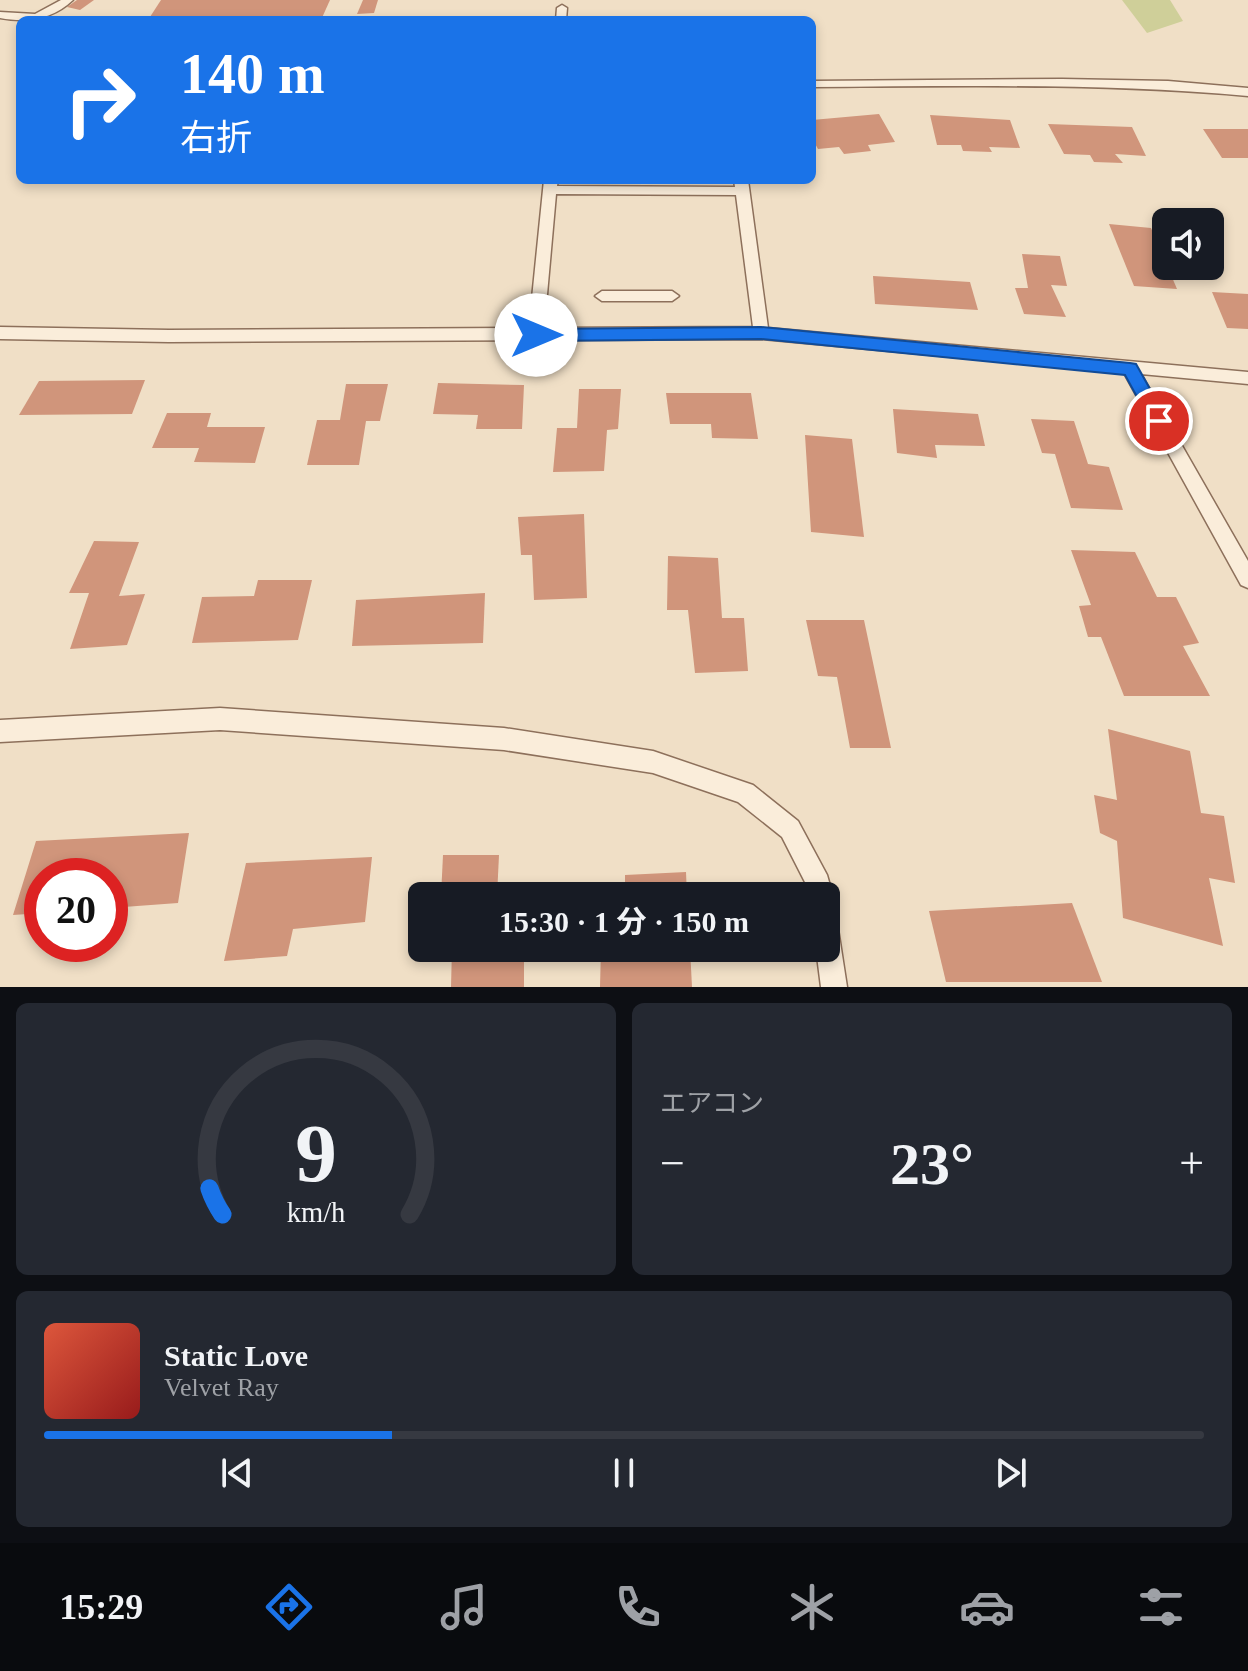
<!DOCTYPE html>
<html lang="ja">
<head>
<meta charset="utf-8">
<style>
  body { margin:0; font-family:"Times New Roman","Noto Sans JP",serif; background:#242831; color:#f1f3f6; height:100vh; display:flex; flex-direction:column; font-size:30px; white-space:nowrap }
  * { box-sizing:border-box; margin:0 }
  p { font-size:26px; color:#9ea1a6 }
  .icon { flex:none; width:44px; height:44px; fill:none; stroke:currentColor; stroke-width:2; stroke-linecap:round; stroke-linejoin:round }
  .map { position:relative; height:987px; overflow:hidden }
  .drawer { display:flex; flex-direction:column; gap:16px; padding:16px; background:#0d0f14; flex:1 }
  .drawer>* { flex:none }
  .hud { position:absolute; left:16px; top:16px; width:800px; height:168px; border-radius:12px; box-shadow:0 4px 12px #0003; background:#1a73e8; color:#fff; overflow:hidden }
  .fabs { position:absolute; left:1152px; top:208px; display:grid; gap:16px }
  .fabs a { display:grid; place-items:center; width:72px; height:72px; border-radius:12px; background:#171b24; box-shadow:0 4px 12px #0003; font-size:40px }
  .speed { position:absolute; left:24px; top:858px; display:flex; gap:16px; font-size:40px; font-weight:700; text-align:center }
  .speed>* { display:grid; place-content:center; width:104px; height:104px; border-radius:50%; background:#171b24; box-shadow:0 4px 12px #0003; line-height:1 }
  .speed .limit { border:12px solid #d22; background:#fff; color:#111 }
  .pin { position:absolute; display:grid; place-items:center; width:68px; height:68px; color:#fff; margin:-34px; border:4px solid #fff; border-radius:50%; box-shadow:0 2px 8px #0007 }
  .me { position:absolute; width:88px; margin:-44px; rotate:90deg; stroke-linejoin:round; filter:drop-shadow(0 0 6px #0008) }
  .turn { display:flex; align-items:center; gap:28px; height:168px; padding:0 32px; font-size:36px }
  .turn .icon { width:104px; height:104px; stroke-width:2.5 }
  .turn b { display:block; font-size:56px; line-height:68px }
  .big { font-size:60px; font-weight:700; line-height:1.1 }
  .drawer .card { flex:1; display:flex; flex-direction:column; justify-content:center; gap:12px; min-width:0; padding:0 28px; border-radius:12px; background:#242831 }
  .drawer .dial { align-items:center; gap:0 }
  .dial svg { height:208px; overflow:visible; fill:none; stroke:#363941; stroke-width:7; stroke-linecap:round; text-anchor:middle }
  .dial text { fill:#f1f3f6; stroke:none }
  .song { display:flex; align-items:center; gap:24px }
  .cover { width:96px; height:96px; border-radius:12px; background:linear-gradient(135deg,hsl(10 70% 55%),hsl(0 70% 35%)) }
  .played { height:8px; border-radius:4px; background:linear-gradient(90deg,#1a73e8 30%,#363941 30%) }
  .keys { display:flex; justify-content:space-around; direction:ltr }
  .heat { display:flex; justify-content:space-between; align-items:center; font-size:44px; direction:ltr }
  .drawer .tiles { flex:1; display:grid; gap:16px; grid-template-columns:1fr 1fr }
  .card:last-child { grid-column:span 2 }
  .trip { position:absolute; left:408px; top:882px; width:432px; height:80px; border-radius:12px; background:#171b24; box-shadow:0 4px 12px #0003; font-weight:700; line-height:80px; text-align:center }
  .menu { display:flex; height:128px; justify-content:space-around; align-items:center; background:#090b0e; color:#9ea1a6 }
  .menu .icon { width:56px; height:56px }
  .menu .on { color:#1a73e8 }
  .menu b { font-size:36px; color:#f1f3f6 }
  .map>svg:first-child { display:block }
  .green { fill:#cfcf99 }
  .building { fill:#d0957b }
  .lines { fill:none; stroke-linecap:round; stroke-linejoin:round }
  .service-casing { stroke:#8d705b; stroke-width:3 }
  .service { fill:#faedda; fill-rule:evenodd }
  .route { fill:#1a73e8; stroke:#114b97; stroke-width:2 }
</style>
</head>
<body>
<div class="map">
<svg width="1248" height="987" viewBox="0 0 1248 987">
  <rect width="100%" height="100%" fill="#f0dfc6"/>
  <path class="green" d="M1122,0H1170L1183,21L1147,33Z"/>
  <g class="building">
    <path d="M77,0H94L80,10L67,7Z"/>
    <path d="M161,0H330L321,20H148Z"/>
    <path d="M363,0H378L374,13L357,14Z"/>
    <path d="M879,114L895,142L868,145L871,151L844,154L839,147L818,149L812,138V120Z"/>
    <path d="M930,115L1010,120L1020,148L989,147L992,152L963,151L961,145H937Z"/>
    <path d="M1048,124L1132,127L1146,156L1115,154L1123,163L1094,162L1090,155L1064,154Z"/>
    <path d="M1203,129H1248V158H1222Z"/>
    <path d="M1109,224L1151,228L1177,289L1134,286Z"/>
    <path d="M1022,254L1060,256L1067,286L1051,285L1066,317L1024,314L1015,288H1028Z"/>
    <path d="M873,276L970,282L978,310L875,304Z"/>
    <path d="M1212,292L1248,294V329L1227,328Z"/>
    <path d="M145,380L132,414L19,415L39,381Z"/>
    <path d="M438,383L524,385L522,429H476L478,415L433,414Z"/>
    <path d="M346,384H388L380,421H366L359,465H307L317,420H340Z"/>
    <path d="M579,389H621L618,429L607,430L604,471L553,472L557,428H577Z"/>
    <path d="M666,393H751L758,439L712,438L711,424H670Z"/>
    <path d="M893,409L978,414L985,446L935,445L937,458L897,453Z"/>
    <path d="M167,413H211L207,427H265L255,463L194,462L199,448H152Z"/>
    <path d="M1031,419L1074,421L1088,464L1109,467L1123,510L1071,508L1055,454L1042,453Z"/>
    <path d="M805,435L852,439L864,537L811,532Z"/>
    <path d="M584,514L587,598L534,600L532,555H521L518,517Z"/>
    <path d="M94,541L139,542L119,596L145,594L127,645L70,649L89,593H69Z"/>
    <path d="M1071,550L1135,552L1157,597H1176L1199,643L1183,646L1210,696H1124L1101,637H1088L1079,606L1091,605Z"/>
    <path d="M668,556L718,558L722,618H744L748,671L695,673L688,610H667Z"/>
    <path d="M258,580H312L298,640L192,643L202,597L254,596Z"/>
    <path d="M485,593L483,643L352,646L356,600Z"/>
    <path d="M806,620H864L891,748H850L837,677L818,676Z"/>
    <path d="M1108,729L1190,751L1201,813L1224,816L1235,883L1209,878L1223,946L1123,918L1117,841L1100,833L1094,795L1117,800Z"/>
    <path d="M189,833L178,903L110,908V876H42V913L13,915L36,841Z"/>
    <path d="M443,855H499L497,896H441Z"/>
    <path d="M372,857L365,922L293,929L287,956L224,961L246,863Z"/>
    <path d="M686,872L687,896H625V875Z"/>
    <path d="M1072,903L1102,982H946L929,911Z"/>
    <path d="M452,948H524V987H451Z"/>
    <path d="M601,948H690L692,987H600Z"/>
  </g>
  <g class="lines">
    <defs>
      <g id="service">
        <path d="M61,0H73C52,20 27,23 0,18V12L35,14Z"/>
        <path d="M562,5L567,8L566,20H556L557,8Z"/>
        <path d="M1062,79L1168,81L1248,88V96C1103,83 958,86 812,87V81Z"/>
        <path d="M544,180H558L557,186L735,187L734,180H748L768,328L1248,372V384L1141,374L1248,561V588L1241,585L1124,373L761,339L169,342L0,339V327L169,330L529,328ZM556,194L736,195L753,327L544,328Z"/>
        <path d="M602,291H672L679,296L672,301H602L595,296Z"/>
        <path d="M220,708L504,728L653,751L753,785L798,821L827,875L833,896L826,906V896H809L807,886L782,837L738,802L653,773L504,750L220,730L0,742V720Z"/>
        <path d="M826,917L835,920L838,929L847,987H821L816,948H826Z"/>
      </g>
    </defs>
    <use href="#service" class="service-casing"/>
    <use href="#service" class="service"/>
  </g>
  <path class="route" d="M761,327L1130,363L1136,364L1168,421L1165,426H1153L1125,375L761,339L536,341L528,335L536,329Z"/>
</svg>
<div class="fabs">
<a><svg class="icon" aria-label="sound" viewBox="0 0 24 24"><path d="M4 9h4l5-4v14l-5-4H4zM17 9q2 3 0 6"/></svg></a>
</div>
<div class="speed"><div class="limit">20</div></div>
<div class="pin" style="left:1159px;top:421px;background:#d93025"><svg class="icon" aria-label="arrive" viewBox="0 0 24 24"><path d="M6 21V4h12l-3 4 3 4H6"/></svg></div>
<svg class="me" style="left:536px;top:335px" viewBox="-20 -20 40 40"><circle r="19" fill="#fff"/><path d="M0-13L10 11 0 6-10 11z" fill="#1a73e8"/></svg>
<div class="trip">15:30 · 1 分 · 150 m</div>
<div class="hud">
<div class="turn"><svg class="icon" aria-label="right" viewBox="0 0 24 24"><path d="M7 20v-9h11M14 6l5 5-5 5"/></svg><div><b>140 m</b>右折</div></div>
</div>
</div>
<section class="drawer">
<div class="tiles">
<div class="card dial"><svg viewBox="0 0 100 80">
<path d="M14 69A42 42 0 1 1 86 69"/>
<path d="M14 69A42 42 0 0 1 9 59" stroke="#1a73e8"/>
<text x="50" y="56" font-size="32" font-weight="700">9</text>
<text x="50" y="72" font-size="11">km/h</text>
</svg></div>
<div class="card"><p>エアコン</p>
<div class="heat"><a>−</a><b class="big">23°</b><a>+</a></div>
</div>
<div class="card">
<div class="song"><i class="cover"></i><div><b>Static Love</b><p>Velvet Ray</p></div></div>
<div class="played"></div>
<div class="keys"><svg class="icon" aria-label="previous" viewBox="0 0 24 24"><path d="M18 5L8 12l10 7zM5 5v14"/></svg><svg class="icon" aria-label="pause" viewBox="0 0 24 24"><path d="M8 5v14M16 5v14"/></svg><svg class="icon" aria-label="next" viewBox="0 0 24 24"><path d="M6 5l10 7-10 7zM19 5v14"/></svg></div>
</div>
</div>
</section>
<nav class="menu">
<b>15:29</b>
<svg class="icon on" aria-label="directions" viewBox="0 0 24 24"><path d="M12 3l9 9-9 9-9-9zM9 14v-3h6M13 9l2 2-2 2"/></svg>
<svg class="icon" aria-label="music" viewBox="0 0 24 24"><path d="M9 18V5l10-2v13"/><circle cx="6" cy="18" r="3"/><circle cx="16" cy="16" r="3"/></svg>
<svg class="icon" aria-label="phone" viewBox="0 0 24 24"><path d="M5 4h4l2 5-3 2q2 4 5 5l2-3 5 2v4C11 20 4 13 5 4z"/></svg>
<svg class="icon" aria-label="climate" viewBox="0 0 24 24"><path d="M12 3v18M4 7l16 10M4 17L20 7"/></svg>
<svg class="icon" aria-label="car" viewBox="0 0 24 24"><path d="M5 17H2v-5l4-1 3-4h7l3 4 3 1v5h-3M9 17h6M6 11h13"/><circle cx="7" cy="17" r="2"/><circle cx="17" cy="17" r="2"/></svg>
<svg class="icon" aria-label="filters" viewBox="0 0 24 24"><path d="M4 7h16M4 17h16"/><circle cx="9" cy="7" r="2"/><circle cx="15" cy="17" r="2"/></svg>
</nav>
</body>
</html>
